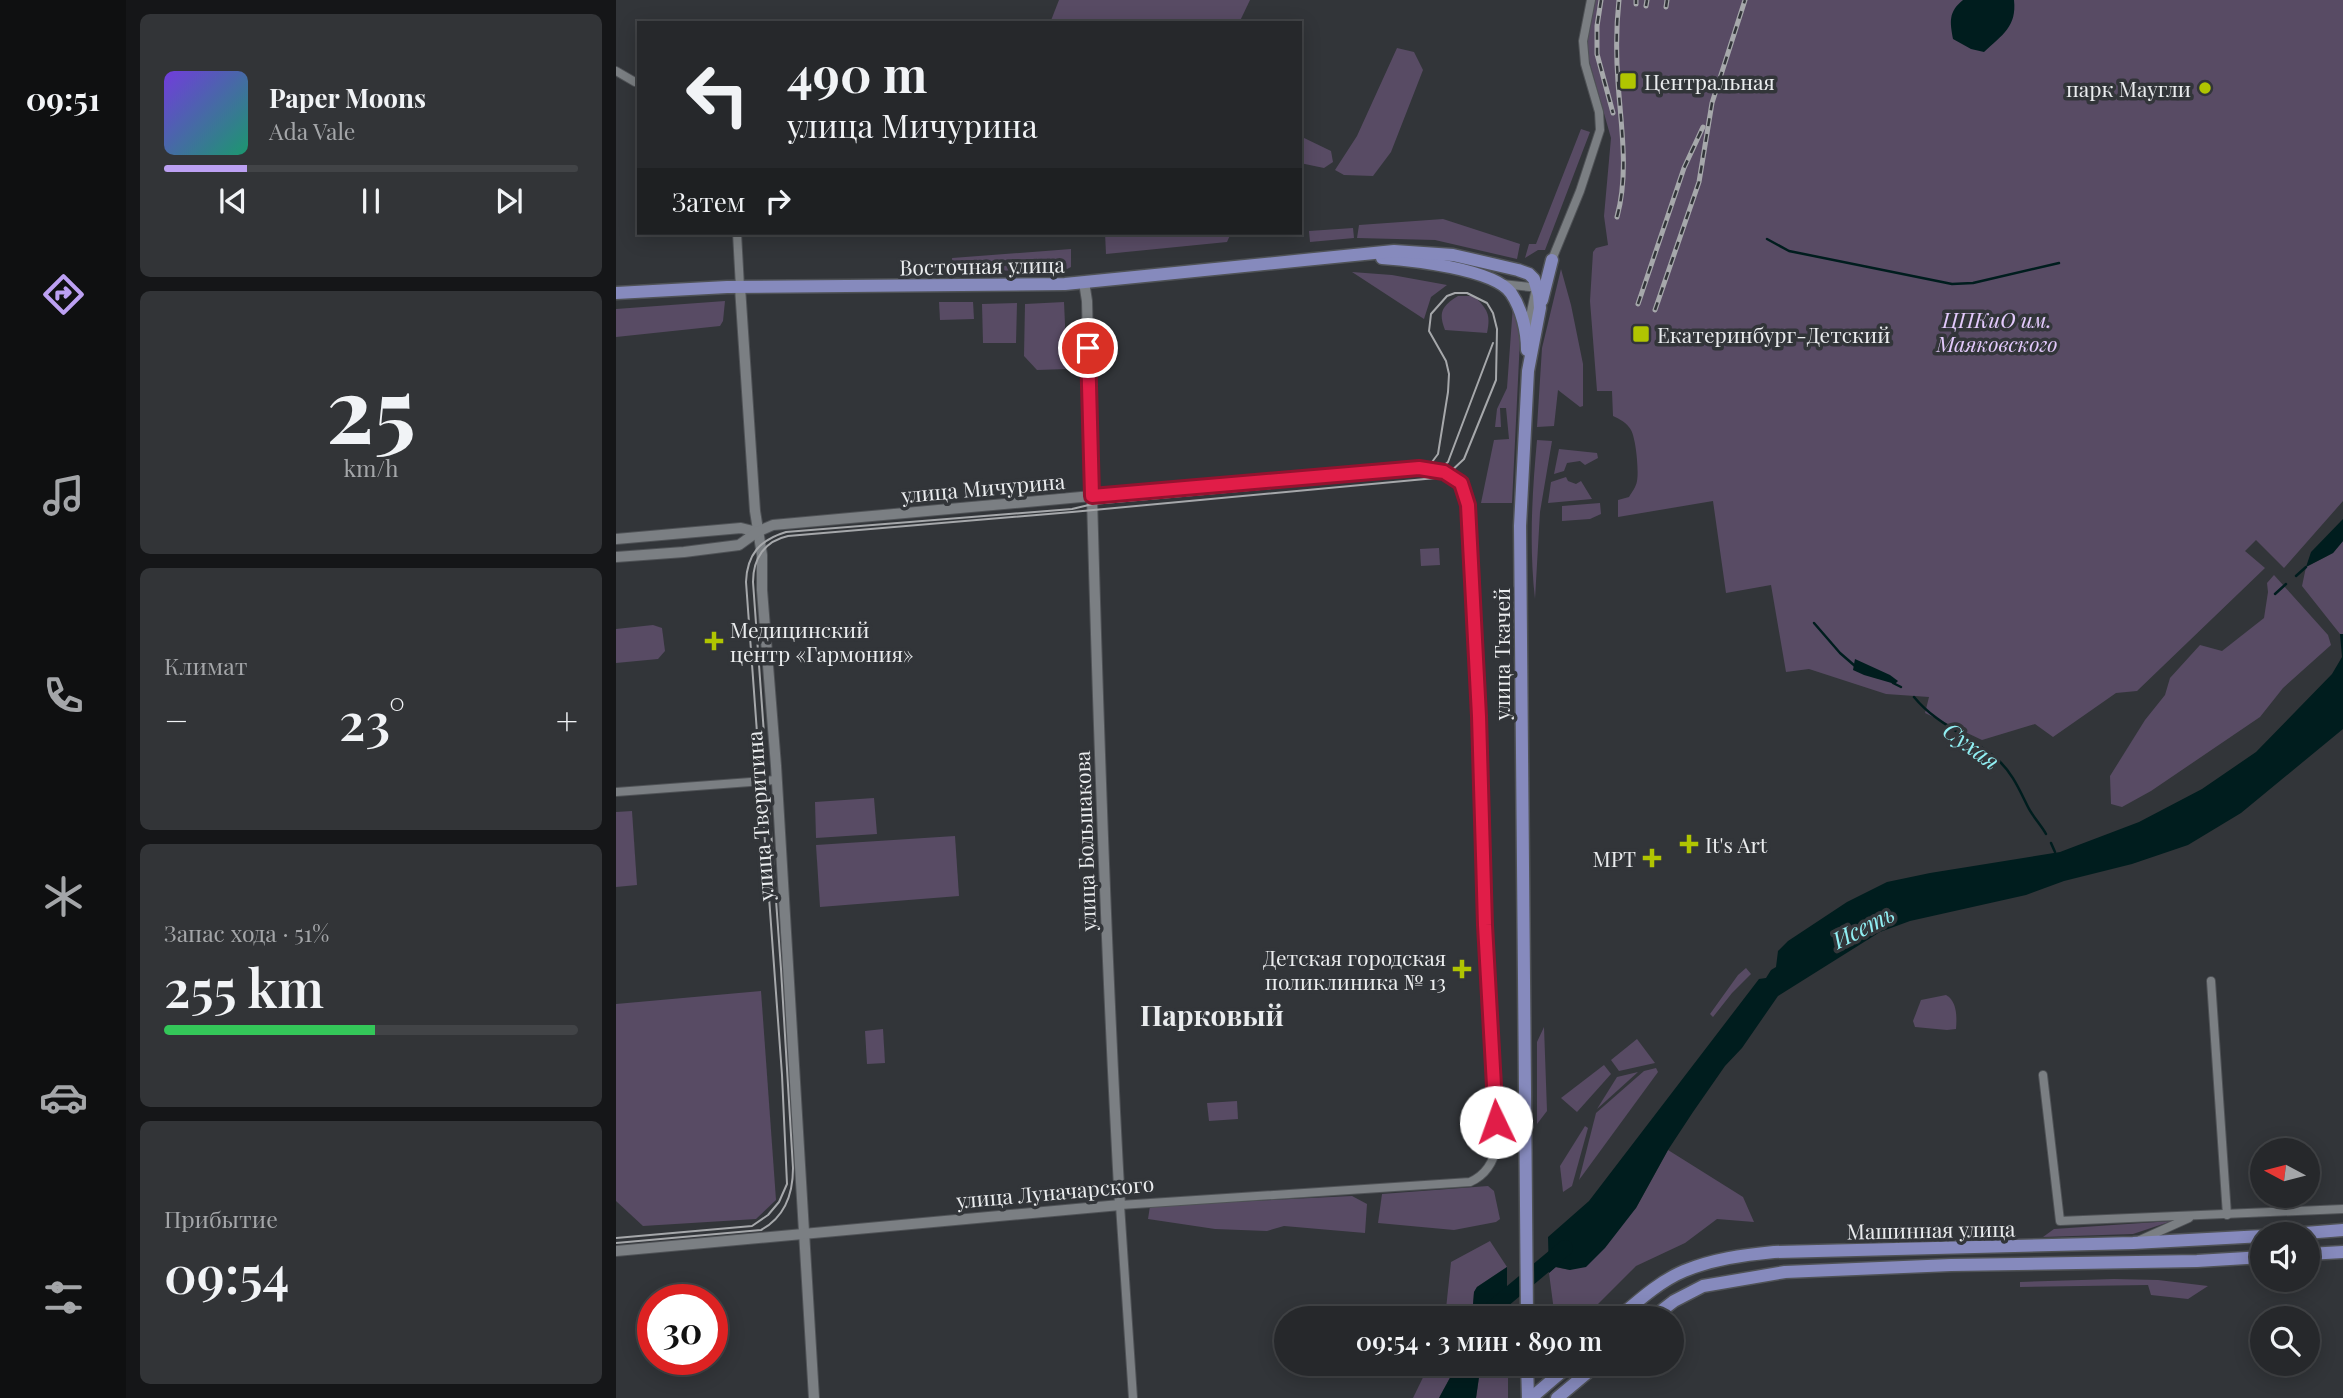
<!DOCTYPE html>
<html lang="ru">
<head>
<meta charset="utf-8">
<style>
  body { margin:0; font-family:"Playfair Display",serif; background:#323437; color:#f1f3f6; height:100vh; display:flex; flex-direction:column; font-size:26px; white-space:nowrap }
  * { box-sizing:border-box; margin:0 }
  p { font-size:23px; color:#a4a6a9 }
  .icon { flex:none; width:38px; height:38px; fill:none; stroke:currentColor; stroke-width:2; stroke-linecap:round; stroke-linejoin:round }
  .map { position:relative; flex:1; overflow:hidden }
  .sheet { display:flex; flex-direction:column; gap:14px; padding:14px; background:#151618; width:490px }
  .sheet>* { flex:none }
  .hud { position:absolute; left:21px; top:21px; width:665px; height:214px; border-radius:0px; box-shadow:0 4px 18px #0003,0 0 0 2px #424447; background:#26282b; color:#f1f3f6; overflow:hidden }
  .needle { width:46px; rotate:277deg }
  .fabs { position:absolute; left:1634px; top:1138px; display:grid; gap:14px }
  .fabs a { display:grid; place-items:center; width:70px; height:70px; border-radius:50%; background:#26282b; box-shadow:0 4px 18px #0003,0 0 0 2px #424447; font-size:35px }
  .speed { position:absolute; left:21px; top:1284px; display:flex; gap:14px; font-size:35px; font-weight:700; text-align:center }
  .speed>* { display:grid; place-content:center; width:91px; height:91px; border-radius:50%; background:#26282b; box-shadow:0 4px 18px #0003,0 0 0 2px #424447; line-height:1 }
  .speed .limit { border:10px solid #d22; background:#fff; color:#111 }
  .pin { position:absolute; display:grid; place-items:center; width:60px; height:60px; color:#fff; margin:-30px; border:4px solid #fff; border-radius:50%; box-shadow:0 2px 7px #0007 }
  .me { position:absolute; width:77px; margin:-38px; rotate:357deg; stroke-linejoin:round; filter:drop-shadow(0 0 5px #0008) }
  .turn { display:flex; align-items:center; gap:24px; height:147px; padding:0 35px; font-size:32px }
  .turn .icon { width:91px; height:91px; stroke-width:2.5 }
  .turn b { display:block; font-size:49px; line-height:60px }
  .then { display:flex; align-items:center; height:66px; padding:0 35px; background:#0003; gap:14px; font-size:26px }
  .big { font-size:52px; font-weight:600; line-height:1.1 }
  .sheet .card { flex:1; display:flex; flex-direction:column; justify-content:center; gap:10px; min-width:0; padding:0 24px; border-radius:10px; background:#323437 }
  .sheet .dial { align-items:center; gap:0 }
  .dial b { font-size:91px; line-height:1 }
  .song { display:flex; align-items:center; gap:21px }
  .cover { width:84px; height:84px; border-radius:10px; background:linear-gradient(135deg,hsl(260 70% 55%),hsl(160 70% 35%)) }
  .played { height:7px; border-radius:4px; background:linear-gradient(90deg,#bca0f2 20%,#424447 20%) }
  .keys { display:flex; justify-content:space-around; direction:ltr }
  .heat { display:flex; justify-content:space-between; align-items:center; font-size:38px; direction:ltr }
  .charge { height:10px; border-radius:5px; background:linear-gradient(90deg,#34c759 51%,#424447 0) }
  .trip { position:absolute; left:658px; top:1306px; width:410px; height:70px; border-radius:35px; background:#26282b; box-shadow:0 4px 18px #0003,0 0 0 2px #424447; font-weight:600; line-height:70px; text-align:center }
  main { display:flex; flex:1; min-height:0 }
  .tabs { display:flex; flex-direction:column; width:126px; justify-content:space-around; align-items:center; background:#0f1011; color:#a4a6a9 }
  .tabs .icon { width:49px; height:49px }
  .tabs .on { color:#bca0f2 }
  .tabs b { font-size:32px; color:#f1f3f6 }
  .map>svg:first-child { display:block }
  .green { fill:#584b64 }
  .water { fill:#001d1e }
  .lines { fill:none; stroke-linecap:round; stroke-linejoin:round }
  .stream { stroke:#001d1e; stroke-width:2.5 }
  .river { stroke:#001d1e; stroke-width:16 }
  .minor-casing { stroke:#4f5256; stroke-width:10 }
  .tertiary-casing { stroke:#4f5256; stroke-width:12 }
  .primary-casing { stroke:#4f5256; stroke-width:15 }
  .minor { stroke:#7b7f83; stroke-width:8 }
  .tertiary { stroke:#7b7f83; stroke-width:10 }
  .primary { stroke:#868abd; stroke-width:12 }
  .tram { stroke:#a6a8ab; stroke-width:2 }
  .rail-casing { stroke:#a6a8ab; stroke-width:5 }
  .rail { stroke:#323539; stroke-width:2.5; stroke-dasharray:8; stroke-linecap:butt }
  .route-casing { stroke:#92132f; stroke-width:18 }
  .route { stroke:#e11d48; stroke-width:12 }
  .poi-dot { fill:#b0c501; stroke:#323539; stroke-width:2.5 }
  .labels { text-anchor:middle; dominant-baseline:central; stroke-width:7; stroke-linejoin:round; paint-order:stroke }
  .poi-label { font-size:21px; fill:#eaecee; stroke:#323539; text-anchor:start }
  .street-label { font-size:21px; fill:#eaecee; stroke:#323539 }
  .park-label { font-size:21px; font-style:italic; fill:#e3cafc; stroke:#323539 }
  .water-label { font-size:23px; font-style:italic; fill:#91f0f4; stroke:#323539 }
  .district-label { font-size:28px; font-weight:bold; fill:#eaecee; stroke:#323539 }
</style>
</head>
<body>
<main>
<nav class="tabs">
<b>09:51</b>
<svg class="icon on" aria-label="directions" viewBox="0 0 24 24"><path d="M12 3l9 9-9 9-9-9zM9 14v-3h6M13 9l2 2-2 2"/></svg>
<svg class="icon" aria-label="music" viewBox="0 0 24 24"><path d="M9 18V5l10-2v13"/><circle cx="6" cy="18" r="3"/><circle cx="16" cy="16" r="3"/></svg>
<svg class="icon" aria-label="phone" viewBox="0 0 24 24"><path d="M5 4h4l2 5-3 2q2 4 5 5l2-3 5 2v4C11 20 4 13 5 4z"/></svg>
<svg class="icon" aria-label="climate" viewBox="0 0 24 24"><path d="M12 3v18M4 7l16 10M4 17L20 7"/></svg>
<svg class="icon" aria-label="car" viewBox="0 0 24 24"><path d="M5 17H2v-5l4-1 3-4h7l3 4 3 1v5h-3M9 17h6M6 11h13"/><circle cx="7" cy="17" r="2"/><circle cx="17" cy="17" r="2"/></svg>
<svg class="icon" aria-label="filters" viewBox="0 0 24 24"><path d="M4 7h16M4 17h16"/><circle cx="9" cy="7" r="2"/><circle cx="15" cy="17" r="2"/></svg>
</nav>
<section class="sheet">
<div class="card">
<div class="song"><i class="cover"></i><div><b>Paper Moons</b><p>Ada Vale</p></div></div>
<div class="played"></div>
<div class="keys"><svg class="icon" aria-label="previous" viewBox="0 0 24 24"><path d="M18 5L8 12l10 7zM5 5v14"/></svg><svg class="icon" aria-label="pause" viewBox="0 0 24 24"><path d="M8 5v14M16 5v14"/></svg><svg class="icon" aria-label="next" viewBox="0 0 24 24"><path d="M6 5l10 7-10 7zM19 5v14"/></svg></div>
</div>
<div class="card dial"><b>25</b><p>km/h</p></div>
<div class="card"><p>Климат</p>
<div class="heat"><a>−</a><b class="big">23°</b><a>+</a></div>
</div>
<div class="card"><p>Запас хода · 51%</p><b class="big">255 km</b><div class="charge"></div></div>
<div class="card"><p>Прибытие</p><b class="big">09:54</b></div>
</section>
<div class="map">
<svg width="1727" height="1398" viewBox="0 0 1727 1398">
  <rect width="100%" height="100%" fill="#323539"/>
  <g class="green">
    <path d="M443,0H634L623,23H434Z"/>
    <path d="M978,0H1727V501L1668,568L1640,540L1629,551L1649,568L1521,691L1500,693L1437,737L1419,724L1366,740L1309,713L1313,697L1270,694L1193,669L1170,672L1155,585L1110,593L1097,501L1002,517V500L1013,497C1016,492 1020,487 1021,481C1023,471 1020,439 1015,430C1011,423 1004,419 997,416L996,391H981L974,301L977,252L980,248L992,245L988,216L995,138L972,57L971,24Z"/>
    <path d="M781,48L798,52L807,70L775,152L757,176L728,175L719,170L741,136Z"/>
    <path d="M965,129L974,132L929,250H922L909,258L913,244H920Z"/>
    <path d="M684,136L715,151L717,162L708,168L684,163Z"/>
    <path d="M827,219L904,244L901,259L819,240L741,238L743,225Z"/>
    <path d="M737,228L738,238L694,242L693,231Z"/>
    <path d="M489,233H615L611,242L490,254Z"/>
    <path d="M455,249V267L451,269L337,272L336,258Z"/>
    <path d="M945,269L955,305L967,364V406L964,407L942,390L938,426L921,427L926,348Z"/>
    <path d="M736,272L776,275L831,285L815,297L808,319Z"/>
    <path d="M842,296H858C871,309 875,314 871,333L829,330C822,312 826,306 842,296Z"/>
    <path d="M109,301L107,321L104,326L0,337V309Z"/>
    <path d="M323,302H357L358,319L324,320Z"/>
    <path d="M448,302L451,369L421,370L408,356L409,304Z"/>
    <path d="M401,303L400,343H367L366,304Z"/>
    <path d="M897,305L904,339L896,503H865L878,440L893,439L890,408H884L885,427H879L881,409L891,388Z"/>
    <path d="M921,440L936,441L924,512L919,599C913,546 916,494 921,440Z"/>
    <path d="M943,449L981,453L982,458L969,465L964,461L951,463L948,471L938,474Z"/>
    <path d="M950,477L952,481L960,484L965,481L976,499L932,503L935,482Z"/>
    <path d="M984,503L985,514L974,519L946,521V506Z"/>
    <path d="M1727,541V634H1724L1686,586L1690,567L1717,553Z"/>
    <path d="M823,548L824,565L805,566L804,549Z"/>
    <path d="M1658,575L1712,635L1715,645L1667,688L1644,717L1535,791L1506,807L1495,804L1494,776L1529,720L1549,695L1554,678L1584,645L1606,651L1648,618L1652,592L1651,583Z"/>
    <path d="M37,625L46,628L49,651L42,659L0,663V629Z"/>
    <path d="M258,798L261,834L200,838L199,802Z"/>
    <path d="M16,811L21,885L0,887V812Z"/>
    <path d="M339,836L343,896L204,907L200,845Z"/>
    <path d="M1130,968L1135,974L1116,993L1097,1017L1094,1014L1122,975Z"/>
    <path d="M145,991L160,1200L140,1219L27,1226L0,1201V1004Z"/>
    <path d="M1330,995C1341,1001 1341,1017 1340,1029L1331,1030L1299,1027L1297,1021L1305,1000Z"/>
    <path d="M928,1027L931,1111L921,1124V1042Z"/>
    <path d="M267,1029L269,1063L251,1064L249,1031Z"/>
    <path d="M1021,1039L1039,1063L1003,1071L995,1060Z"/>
    <path d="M988,1065L995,1074L961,1112L945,1098Z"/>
    <path d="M1040,1068L1042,1072L963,1180L980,1113L1028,1071Z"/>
    <path d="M1022,1072L981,1109L1001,1077Z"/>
    <path d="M621,1101L622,1119L593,1121L591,1103Z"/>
    <path d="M969,1126L972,1128L956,1186L947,1192L944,1166Z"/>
    <path d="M1052,1150L1127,1197L1138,1222L1101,1219L1069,1243L1020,1266L968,1318H942L938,1311L933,1273L939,1267L954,1270L1020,1208Z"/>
    <path d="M872,1186L878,1191L884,1219L880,1222L838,1230L762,1223L766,1194Z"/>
    <path d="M736,1196L751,1204L749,1233L668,1226L651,1231L599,1229L532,1219L534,1206Z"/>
    <path d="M1556,1221L1517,1234L1427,1237L1438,1229Z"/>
    <path d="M874,1241L891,1267L861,1287L858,1292L856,1318H829L835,1262Z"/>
    <path d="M1498,1279L1542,1280L1592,1286L1572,1299L1535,1295L1532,1285L1404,1287V1282Z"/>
    <path d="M814,1363H842L823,1398H797Z"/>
    <path d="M865,1363H892V1398H860Z"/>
  </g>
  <g class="water">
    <path d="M1347,0H1398C1401,27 1386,35 1368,52L1355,49L1337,39C1334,22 1332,12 1347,0Z"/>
    <path d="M1727,519V541L1717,553L1690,567L1695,552Z"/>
    <path d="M1724,634H1727V729L1625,813L1572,845L1516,864L1448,881L1410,895L1294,921L1264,932L1162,996L1126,1048L1109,1066L1077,1112L1052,1150L1020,1208L989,1248L970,1267L954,1270L940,1267L933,1273L932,1237L973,1201L1143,979L1150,978L1155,970L1160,967L1162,951L1172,941L1231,902L1271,882L1314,873L1444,852L1523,822L1586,789L1640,752L1716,674L1726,657Z"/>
    <path d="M1239,659L1274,675L1282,681L1279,684L1248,675L1237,670Z"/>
    <path d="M891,1267V1315L888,1318H856L858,1292L861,1287Z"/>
    <path d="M842,1363H865L860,1398H823Z"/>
  </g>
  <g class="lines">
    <g class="stream">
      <path d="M1151,239L1173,251L1336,284L1357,283L1443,263"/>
      <path d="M1680,576L1690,567"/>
      <path d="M1659,594L1670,584"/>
      <path d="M1198,623L1224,653L1239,666"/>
      <path d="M1277,683L1285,687"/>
      <path d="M1298,697C1320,724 1353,736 1380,758C1396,772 1403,789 1412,807C1417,817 1425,825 1430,834"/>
      <path d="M1435,843L1439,852"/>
    </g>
    <path class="river" d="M870,1318L876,1309L949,1248"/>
    <defs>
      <g id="minor">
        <path d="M0,71L19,82"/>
        <path d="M121,233L124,287"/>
        <path d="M935,262L964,191L984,130L983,112L969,64L967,41L975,0"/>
        <path d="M886,284L914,287L921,286"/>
        <path d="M912,326L920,288"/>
        <path d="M476,496L803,468L832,474L845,483L852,505L866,776L869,925L881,1144C878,1162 870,1175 854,1182L504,1205L517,1398"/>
        <path d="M0,792L160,780"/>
        <path d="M1595,981L1611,1215"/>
        <path d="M1427,1075L1444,1221L1727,1209"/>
        <path d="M1524,1240L1573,1218"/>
      </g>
      <g id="tertiary">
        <path d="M124,287L139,511L146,555V590L160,766L198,1398"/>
        <path d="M0,539L125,528L141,532"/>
        <path d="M0,557L68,552L123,545L141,532L157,525L476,496"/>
        <path d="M0,1251L504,1205C487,904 478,602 471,301L468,282"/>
      </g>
      <g id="primary">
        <path d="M766,258C795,260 878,269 895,293C906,309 911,332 911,350"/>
        <path d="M0,293L111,287L449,284L778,251L837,255L902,270L913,274L918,279L923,295L924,308L912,371L904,526L911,1318"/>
        <path d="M926,300L936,260"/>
        <path d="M1677,1234L1727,1230"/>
        <path d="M1692,1254L1727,1252"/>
        <path d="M1002,1318C1022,1301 1044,1281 1068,1271C1097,1259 1127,1255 1158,1252L1517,1243L1647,1236"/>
        <path d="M1036,1318L1058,1301L1087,1286L1169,1272L1335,1265L1581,1261L1647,1257"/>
        <path d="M911,1363L912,1398"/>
        <path d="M915,1398L956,1363"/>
        <path d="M941,1398L983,1363"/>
      </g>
    </defs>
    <use href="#minor" class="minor-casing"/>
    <use href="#tertiary" class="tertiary-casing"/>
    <use href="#primary" class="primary-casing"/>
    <use href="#minor" class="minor"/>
    <use href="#tertiary" class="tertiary"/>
    <use href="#primary" class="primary"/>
    <g class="tram">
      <path d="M822,470L832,462L877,343"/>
      <path d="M0,1238L136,1226L152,1215L163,1202L171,1184L166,1075L130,582C131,554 144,540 170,532L456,509L477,504L799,475L813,466L822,454L832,392L833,374L830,361L813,331L815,314L831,296L839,293H851L871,303L877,313L881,329L880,380L848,459L832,474L820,478L456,512L172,536C149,541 137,558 137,582L165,969L177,1168C177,1194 169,1217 145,1230L0,1243"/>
    </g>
    <defs>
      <g id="rail">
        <path d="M985,0L981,26V54L997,113"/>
        <path d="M1020,4V0"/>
        <path d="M1030,6L1031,0"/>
        <path d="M1050,7L1051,0"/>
        <path d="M1001,217C1013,173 1005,127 1002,82C1000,54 1000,27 1003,0"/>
        <path d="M1022,304L1068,168L1087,127"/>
        <path d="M1039,310L1083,182L1096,103L1129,0"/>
      </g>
    </defs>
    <use href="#rail" class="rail-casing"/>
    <use href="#rail" class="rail"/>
  </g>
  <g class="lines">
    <defs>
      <path id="route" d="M472,348L476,496L803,468L828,472L845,483L852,505L863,716L869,925L880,1122"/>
    </defs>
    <use href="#route" class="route-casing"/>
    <use href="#route" class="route"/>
  </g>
  <g class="poi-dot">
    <rect x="1003" y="72" width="18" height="18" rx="3.5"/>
    <circle cx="1589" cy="88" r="7"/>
    <rect x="1016" y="325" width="18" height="18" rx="3.5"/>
    <path d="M94.5 630.5h7v7h7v7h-7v7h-7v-7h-7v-7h7z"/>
    <path d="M1069.5 833.5h7v7h7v7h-7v7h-7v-7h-7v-7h7z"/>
    <path d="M1032.5 847.5h7v7h7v7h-7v7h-7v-7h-7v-7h7z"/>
    <path d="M842.5 958.5h7v7h7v7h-7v7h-7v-7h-7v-7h7z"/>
  </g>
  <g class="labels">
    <g class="poi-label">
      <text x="1028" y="81">Центральная</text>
      <text x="1575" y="88" text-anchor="end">парк Маугли</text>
      <text x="1041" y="334">Екатеринбург-Детский</text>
      <text x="114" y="629">Медицинский<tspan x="114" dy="24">центр «Гармония»</tspan></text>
      <text x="1089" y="844">It's Art</text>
      <text x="1020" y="858" text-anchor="end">МРТ</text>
      <text x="830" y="957" text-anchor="end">Детская городская<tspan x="830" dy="24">поликлиника № 13</tspan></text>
    </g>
    <g class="street-label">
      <text transform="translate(366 265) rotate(-1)">Восточная улица</text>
      <text transform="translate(367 487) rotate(-5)">улица Мичурина</text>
      <text transform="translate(885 654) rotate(-90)">улица Ткачей</text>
      <text transform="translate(143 816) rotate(-94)">улица Тверитина</text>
      <text transform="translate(468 841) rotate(-92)">улица Большакова</text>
      <text transform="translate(439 1191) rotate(-5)">улица Луначарского</text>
      <text transform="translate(1315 1229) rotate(-1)">Машинная улица</text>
    </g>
    <g class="park-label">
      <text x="1381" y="319">ЦПКиО им.<tspan x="1381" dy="24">Маяковского</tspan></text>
    </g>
    <g class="water-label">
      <text transform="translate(1356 745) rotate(36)">Сухая</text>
      <text transform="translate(1247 926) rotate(-27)">Исеть</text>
    </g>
    <g class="district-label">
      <text x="596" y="1014">Парковый</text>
    </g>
  </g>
</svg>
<div class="fabs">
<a><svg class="needle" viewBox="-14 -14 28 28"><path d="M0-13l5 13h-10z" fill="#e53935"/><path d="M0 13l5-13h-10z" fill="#a4a6a9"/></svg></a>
<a><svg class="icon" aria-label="sound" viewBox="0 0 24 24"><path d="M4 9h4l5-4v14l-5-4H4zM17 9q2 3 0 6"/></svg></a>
<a><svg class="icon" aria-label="search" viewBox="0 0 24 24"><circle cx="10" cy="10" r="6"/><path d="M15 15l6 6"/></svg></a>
</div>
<div class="speed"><div class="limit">30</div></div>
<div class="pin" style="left:472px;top:348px;background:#d93025"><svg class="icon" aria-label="arrive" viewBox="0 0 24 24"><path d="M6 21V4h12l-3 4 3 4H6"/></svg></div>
<svg class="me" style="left:880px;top:1122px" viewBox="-20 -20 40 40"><circle r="19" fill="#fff"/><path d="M0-13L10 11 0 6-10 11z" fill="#e11d48"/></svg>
<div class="trip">09:54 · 3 мин · 890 m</div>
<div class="hud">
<div class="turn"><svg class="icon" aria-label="left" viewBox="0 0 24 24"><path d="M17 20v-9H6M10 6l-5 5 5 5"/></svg><div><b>490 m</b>улица Мичурина</div></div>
<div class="then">Затем<svg class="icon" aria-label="right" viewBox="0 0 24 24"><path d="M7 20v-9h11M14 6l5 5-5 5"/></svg></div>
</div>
</div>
</main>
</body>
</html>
